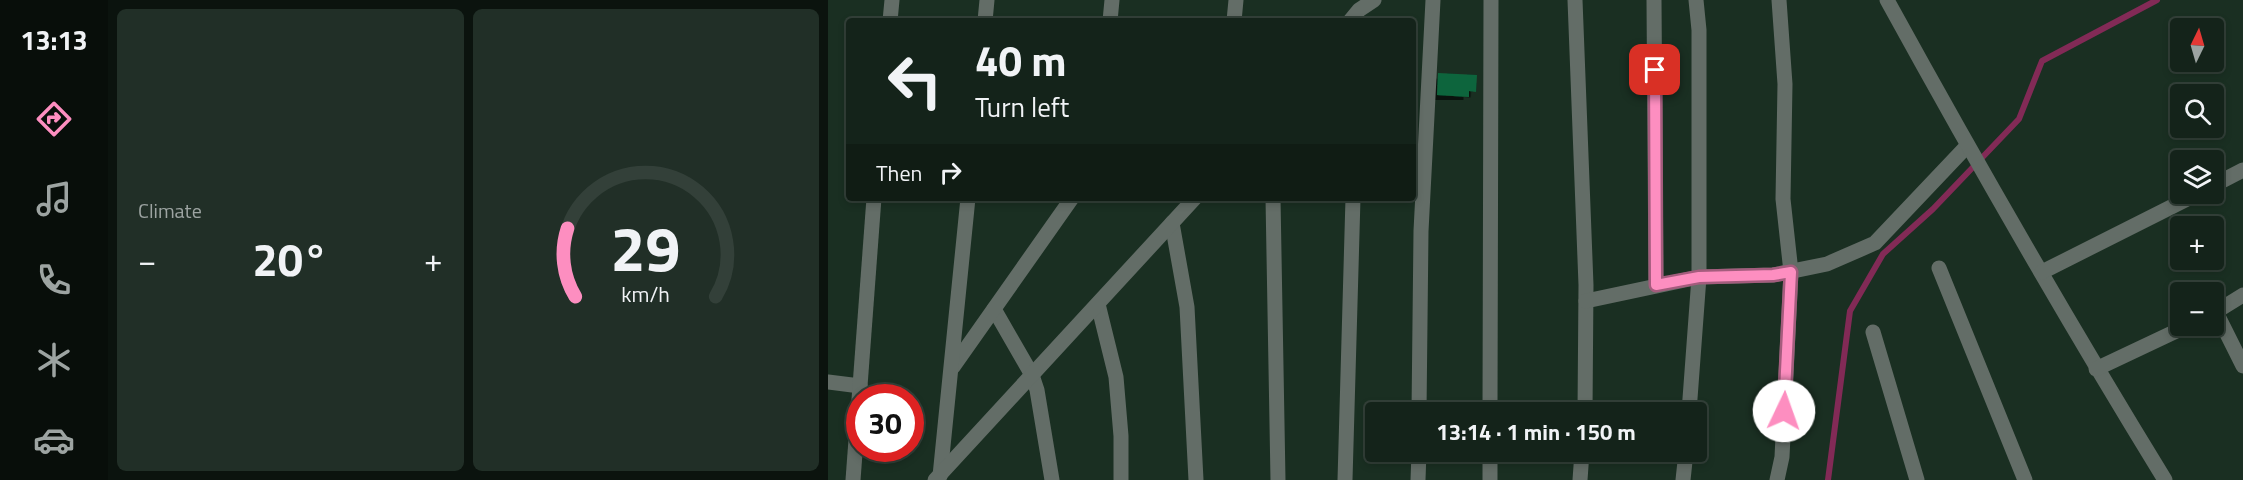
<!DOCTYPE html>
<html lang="en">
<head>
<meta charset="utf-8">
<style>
  body { margin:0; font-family:"Titillium Web",sans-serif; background:#212f27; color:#f1f3f6; height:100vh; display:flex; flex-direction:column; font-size:22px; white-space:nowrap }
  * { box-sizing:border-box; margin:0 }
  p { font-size:20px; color:#9da4a2 }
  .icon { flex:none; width:33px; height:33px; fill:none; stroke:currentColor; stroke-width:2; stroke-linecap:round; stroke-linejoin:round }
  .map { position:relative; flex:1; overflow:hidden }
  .drawer { display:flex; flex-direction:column; gap:9px; padding:9px; background:#0b130e; width:720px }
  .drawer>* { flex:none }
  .hud { position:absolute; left:18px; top:18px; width:570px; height:183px; border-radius:6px; box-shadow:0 3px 9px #0003,0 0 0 2px #334039; background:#14231a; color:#f1f3f6; overflow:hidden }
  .needle { width:39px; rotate:5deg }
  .fabs { position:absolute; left:1342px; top:18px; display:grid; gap:12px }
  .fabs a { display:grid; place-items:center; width:54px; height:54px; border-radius:6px; background:#14231a; box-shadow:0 3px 9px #0003,0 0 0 2px #334039; font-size:30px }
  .speed { position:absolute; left:18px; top:384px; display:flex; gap:12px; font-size:30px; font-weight:700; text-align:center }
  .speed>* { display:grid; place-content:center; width:78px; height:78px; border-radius:50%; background:#14231a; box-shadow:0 3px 9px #0003,0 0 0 2px #334039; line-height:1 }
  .speed .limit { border:9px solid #d22; background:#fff; color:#111 }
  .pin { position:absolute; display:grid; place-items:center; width:51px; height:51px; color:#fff; margin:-26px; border-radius:12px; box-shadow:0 3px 9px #0006 }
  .me { position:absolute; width:66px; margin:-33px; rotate:3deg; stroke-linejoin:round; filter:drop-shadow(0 0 4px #0008) }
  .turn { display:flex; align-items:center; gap:21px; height:126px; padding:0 30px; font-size:27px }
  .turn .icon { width:78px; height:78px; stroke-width:2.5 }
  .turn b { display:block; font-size:42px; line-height:51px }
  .then { display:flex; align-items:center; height:57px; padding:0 30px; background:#0003; gap:12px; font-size:22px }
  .big { font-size:45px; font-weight:700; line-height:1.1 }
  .drawer .widget { flex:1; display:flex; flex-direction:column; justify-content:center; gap:9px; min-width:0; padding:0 21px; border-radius:9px; background:#212f27 }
  .drawer .dial { align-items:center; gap:0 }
  .dial svg { height:156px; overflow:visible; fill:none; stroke:#334039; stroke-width:7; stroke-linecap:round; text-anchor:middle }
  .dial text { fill:#f1f3f6; stroke:none }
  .heat { display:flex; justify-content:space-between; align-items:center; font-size:33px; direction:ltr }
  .drawer .tiles { flex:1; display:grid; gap:9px; grid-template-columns:repeat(2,1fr) }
  .trip { position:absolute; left:537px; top:402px; width:342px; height:60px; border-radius:6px; background:#14231a; box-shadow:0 3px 9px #0003,0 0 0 2px #334039; font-weight:700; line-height:60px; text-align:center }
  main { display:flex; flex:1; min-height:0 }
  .tabs { display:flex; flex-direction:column; width:108px; justify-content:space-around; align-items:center; background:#080e0a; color:#9da4a2 }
  .tabs .icon { width:42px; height:42px }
  .tabs .current { color:#fd8ec0 }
  .tabs b { font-size:27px; color:#f1f3f6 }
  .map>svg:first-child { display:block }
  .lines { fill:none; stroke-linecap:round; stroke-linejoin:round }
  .stream { stroke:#822a56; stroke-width:6 }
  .building { fill:#0d653c; filter:url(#shadow) }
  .street { stroke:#636d67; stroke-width:15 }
  .route-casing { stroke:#a45c7d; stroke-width:15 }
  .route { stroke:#fd8ec0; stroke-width:10 }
</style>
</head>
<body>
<main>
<nav class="tabs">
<b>13:13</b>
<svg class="icon current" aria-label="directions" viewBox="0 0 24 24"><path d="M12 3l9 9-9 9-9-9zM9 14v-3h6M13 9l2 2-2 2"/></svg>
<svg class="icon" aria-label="music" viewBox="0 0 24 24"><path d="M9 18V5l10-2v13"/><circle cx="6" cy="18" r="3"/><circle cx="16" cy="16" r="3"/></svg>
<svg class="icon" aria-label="phone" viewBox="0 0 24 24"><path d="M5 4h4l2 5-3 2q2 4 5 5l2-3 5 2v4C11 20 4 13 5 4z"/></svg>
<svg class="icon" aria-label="climate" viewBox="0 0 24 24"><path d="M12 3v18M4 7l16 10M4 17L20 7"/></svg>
<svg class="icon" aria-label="car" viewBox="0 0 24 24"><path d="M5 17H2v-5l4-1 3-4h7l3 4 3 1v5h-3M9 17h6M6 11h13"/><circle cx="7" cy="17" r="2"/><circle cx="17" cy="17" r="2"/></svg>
</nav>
<section class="drawer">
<div class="tiles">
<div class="widget"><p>Climate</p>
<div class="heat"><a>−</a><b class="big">20°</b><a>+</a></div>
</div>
<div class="widget dial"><svg viewBox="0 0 100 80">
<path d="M14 69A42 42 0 1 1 86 69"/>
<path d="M14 69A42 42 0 0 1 10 34" stroke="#fd8ec0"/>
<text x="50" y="56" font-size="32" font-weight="700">29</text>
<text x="50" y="72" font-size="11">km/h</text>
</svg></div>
</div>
</section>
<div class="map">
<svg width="1415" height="480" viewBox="0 0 1415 480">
  <defs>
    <filter id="shadow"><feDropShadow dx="-5.5" dy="5.5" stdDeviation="0" flood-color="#0009"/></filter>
  </defs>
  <rect width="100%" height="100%" fill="#1a2f22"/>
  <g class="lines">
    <path class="stream" d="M1000,480L1022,311L1055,254L1105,209L1191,119L1214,61L1329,0"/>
  </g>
  <path class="building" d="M610,73L649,75L648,92L641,91V97L609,95Z"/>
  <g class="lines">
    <g class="street">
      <path d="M747,0L758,285L757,412"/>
      <path d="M826,0L828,285"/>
      <path d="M868,0L871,30V277L945,275L999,264L1047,243L1139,146"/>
      <path d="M1059,0C1148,162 1240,322 1337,480"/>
      <path d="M62,21L64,0"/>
      <path d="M157,21L159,0"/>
      <path d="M282,21L284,0"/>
      <path d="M406,21L408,0"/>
      <path d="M522,21L531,10L546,0"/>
      <path d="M1386,185L1415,170"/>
      <path d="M445,198L450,480"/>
      <path d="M344,223L359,307L368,480"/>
      <path d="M1111,268L1197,480"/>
      <path d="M1214,272L1369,194"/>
      <path d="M758,301L871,277L861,412"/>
      <path d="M270,304L288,377L293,436V480"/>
      <path d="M166,309L204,375L209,390L224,480"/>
      <path d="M1388,312L1415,366"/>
      <path d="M1386,313L1415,295"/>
      <path d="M1045,332L1089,480"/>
      <path d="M125,367L244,198"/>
      <path d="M1268,369L1359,326"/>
      <path d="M0,382L32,386"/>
      <path d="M591,412L593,231L605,0"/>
      <path d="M662,412L663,0"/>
      <path d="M112,476L140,198"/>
      <path d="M25,480L46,198"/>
      <path d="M107,480L367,198"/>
      <path d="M517,480L525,198"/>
      <path d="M590,480L591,452"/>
      <path d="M662,480V452"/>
      <path d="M752,480L754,452"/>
      <path d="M855,480L858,452"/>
      <path d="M949,480L954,457L963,272L955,199L957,84L951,0"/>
    </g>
  </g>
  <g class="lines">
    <defs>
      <path id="route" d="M827,70L828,285L871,277L945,275L963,272L956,411"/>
    </defs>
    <use href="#route" class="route-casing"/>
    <use href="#route" class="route"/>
  </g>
</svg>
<div class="fabs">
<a><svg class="needle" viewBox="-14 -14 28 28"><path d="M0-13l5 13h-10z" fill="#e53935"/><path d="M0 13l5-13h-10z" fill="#9da4a2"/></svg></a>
<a><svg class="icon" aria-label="search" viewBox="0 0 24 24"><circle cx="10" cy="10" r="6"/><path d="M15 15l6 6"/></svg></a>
<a><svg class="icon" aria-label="layers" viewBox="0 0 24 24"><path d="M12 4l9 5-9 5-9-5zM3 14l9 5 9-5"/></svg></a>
<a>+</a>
<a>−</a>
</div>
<div class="speed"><div class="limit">30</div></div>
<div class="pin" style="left:827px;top:70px;background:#d93025"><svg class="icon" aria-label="arrive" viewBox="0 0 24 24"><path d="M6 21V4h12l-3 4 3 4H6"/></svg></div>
<svg class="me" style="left:956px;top:411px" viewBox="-20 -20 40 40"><circle r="19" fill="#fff"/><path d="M0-13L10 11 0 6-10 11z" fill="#fd8ec0"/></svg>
<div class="trip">13:14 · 1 min · 150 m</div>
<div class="hud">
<div class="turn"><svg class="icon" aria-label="left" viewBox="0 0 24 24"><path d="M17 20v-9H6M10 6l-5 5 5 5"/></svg><div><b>40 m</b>Turn left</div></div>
<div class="then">Then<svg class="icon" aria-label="right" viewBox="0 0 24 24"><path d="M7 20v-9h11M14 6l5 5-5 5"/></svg></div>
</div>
</div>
</main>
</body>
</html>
